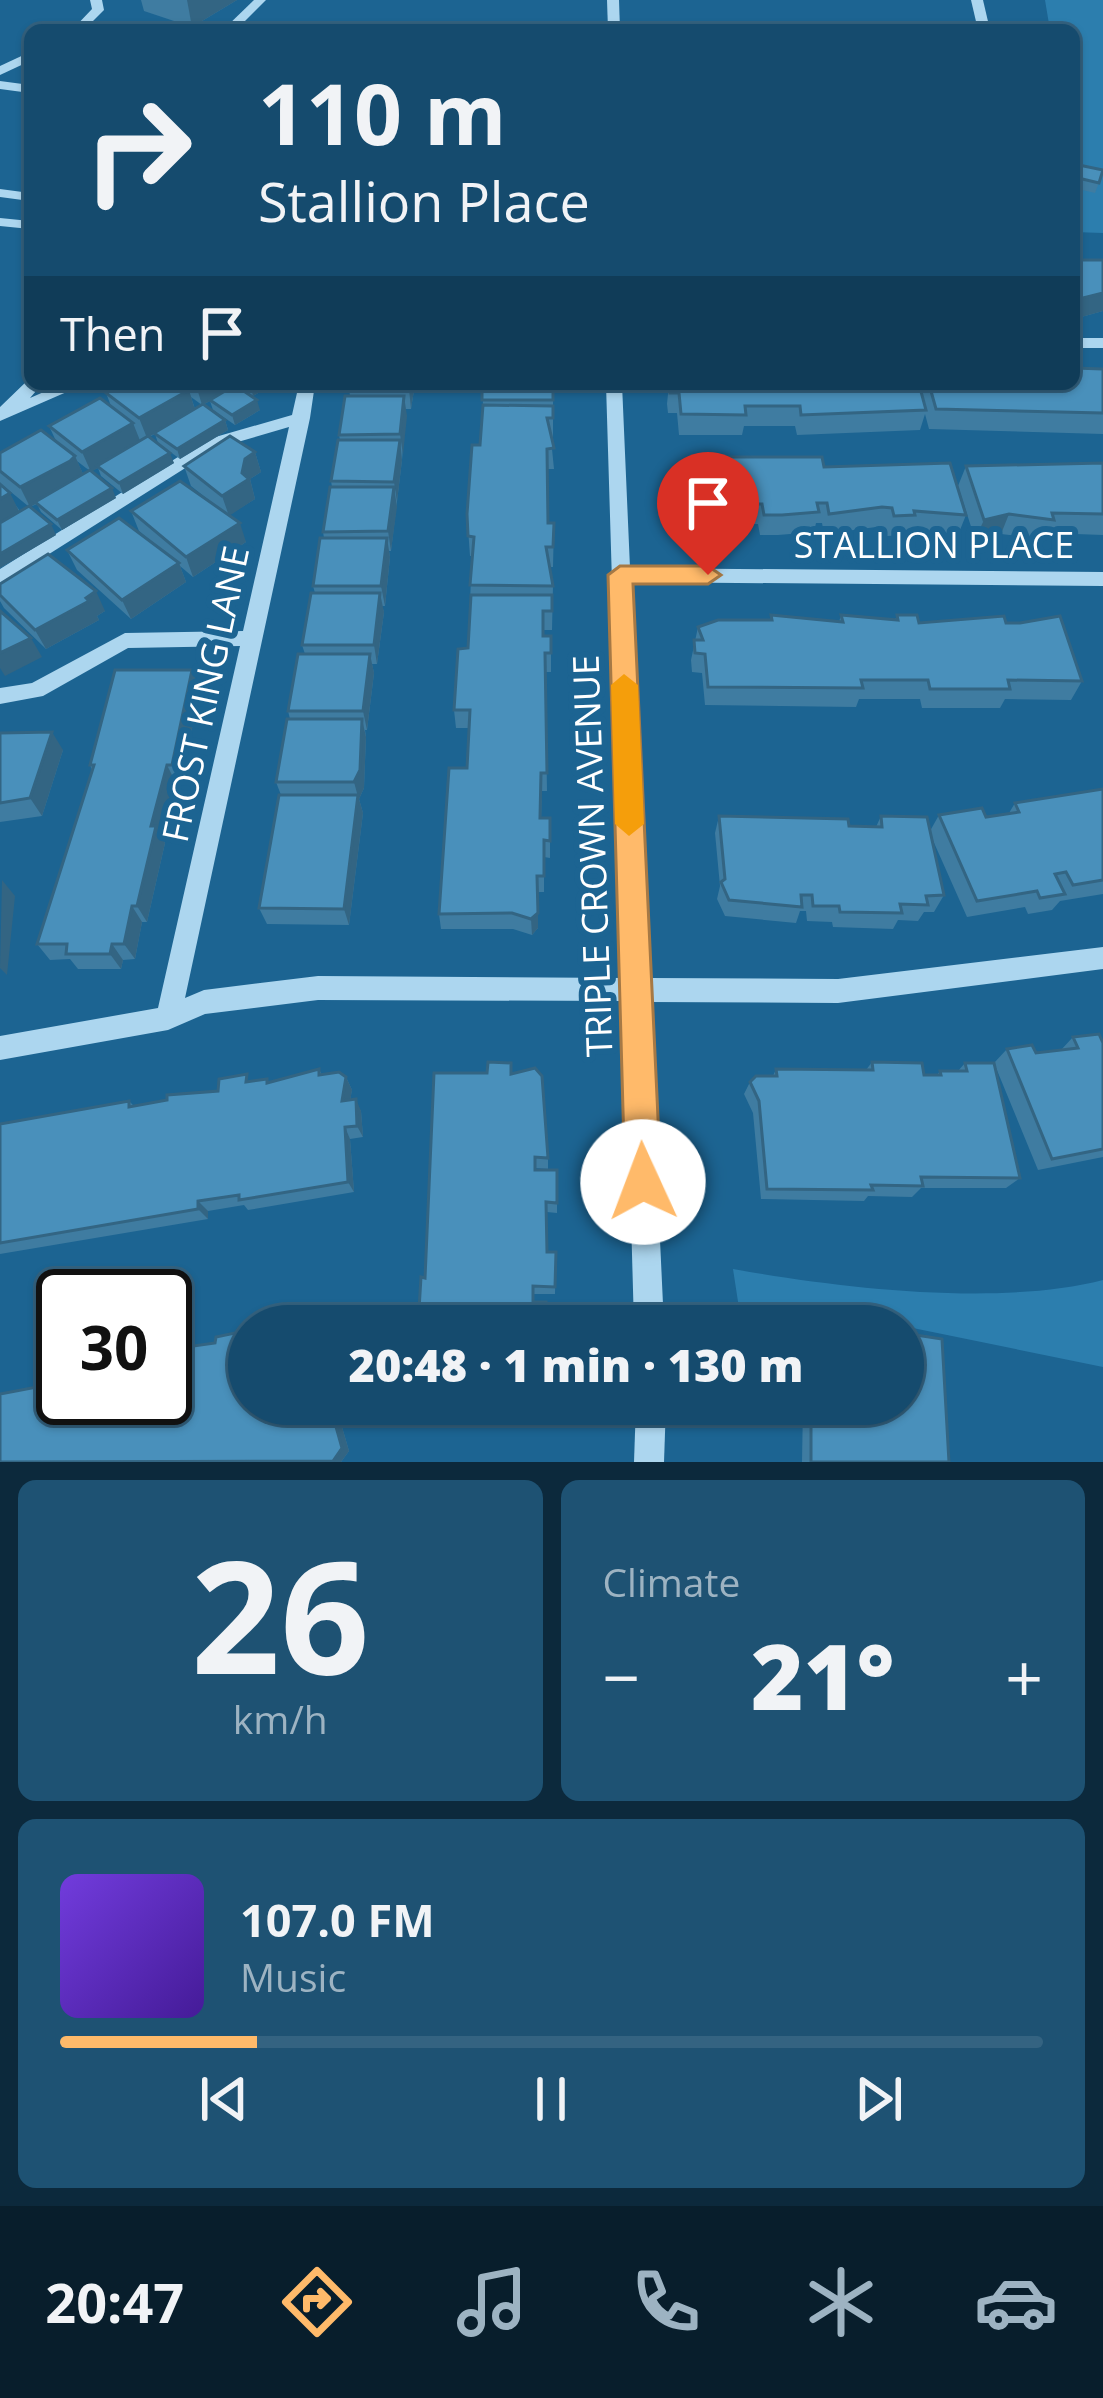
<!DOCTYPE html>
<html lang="en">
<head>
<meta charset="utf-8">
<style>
  body { margin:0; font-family:"Open Sans",sans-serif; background:#1e5273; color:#f1f3f6; height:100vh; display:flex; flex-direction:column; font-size:45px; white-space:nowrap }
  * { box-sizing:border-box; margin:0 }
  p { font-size:39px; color:#9db3c2 }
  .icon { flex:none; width:66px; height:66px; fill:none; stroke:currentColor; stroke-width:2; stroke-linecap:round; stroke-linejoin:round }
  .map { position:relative; height:1462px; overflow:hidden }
  .details { display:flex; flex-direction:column; gap:18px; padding:18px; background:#0c293c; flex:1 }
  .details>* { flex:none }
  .top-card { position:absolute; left:24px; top:24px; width:1056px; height:366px; border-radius:18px; box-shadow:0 3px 9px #0004,0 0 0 3px #346381; background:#154b6e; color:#f1f3f6; overflow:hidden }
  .speed { position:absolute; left:36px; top:1269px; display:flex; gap:24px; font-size:60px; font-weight:700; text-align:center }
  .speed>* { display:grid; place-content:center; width:156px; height:156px; border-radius:50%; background:#154b6e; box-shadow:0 3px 9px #0004,0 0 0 3px #346381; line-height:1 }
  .speed .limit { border:6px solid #111; border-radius:18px; background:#fff; color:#111 }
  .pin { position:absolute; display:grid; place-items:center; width:102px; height:102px; color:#fff; margin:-123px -51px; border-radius:50% 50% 50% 0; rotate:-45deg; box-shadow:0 0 12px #0007 }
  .pin .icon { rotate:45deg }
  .me { position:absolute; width:132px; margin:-66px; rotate:358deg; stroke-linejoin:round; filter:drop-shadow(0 0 9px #0008) }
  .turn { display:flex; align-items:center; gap:42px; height:252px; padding:0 36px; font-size:54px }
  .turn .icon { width:156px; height:156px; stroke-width:2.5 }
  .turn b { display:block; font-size:84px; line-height:102px }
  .then { display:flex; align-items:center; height:114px; padding:0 36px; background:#0003; gap:24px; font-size:45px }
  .big { font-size:90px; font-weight:800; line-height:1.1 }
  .details .widget { flex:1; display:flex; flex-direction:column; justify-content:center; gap:18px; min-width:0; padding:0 42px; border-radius:18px; background:#1e5273 }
  .details .dial { align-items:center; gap:0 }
  .dial b { font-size:156px; line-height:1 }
  .song { display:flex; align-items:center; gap:36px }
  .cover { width:144px; height:144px; border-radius:18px; background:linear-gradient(135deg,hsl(260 70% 55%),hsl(260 70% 35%)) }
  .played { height:12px; border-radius:6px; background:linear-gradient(90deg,#ffba6a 20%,#346381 20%) }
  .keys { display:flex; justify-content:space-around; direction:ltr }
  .heat { display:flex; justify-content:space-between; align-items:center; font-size:66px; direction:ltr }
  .details .tiles { flex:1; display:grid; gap:18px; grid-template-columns:1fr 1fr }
  .widget:last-child { grid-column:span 2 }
  .trip { position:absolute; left:228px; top:1305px; width:696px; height:120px; border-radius:60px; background:#154b6e; box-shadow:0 3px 9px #0004,0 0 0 3px #346381; font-weight:800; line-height:120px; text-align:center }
  .tab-bar { display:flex; height:192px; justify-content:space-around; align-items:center; background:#081e2c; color:#9db3c2 }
  .tab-bar .icon { width:84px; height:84px }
  .tab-bar .on { color:#ffba6a }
  .tab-bar b { font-size:54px; color:#f1f3f6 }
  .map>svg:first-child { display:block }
  .green { fill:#2c7eae }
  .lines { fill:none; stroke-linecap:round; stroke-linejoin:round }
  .minor { fill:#acd6ef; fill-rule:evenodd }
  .wall { fill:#3f7ca1; fill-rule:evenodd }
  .shaded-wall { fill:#336583 }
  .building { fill:#4990bb; stroke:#336583; stroke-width:3 }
  .route { fill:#ffba6a; stroke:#a67945; stroke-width:3 }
  .slow { fill:#f59e0b }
  .labels { text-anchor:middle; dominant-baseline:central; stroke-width:12; stroke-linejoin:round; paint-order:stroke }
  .street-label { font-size:36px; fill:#fff; stroke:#1c6492 }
</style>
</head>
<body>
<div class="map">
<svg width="1103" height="1462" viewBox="0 0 1103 1462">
  <rect width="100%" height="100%" fill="#1c6492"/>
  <g class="green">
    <path d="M1045,0H1103V233L1074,232V30H1050Z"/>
    <path d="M733,1269C840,1288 998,1307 1103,1280V1367L903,1326L739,1308Z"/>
  </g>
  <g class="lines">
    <g class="minor">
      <path d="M90,0H102L104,10L84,30H72L92,9Z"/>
      <path d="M254,0H266L236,30H223Z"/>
      <path d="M607,0H619L620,30H608Z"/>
      <path d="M971,0H983L990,30H978Z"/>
      <path d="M30,52V61L0,75V66Z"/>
      <path d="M0,81L30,85V93L0,89Z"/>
      <path d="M0,189L30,193V201L0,197Z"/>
      <path d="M0,218L30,221V229L0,226Z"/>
      <rect x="1074" y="338" width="29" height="10"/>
      <path d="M28,380L30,384H42L30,398L62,384H85L0,421V407Z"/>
      <path d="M299,384H315L310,418L185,998L204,990L318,976L624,978L606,384H622L630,568L1103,572V586L631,582L648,978L838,979L1103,947V969L838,1003L649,1002L664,1326H634L625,1001L318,1000L205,1014L168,1030L0,1060V1036L158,1008L240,646L128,648L43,696L0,704V688L32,683L125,633L243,631L289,427L217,448L0,585V569L205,440L292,415Z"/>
      <path d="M636,1404H666L664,1462H634Z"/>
    </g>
  </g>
  <g class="wall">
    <path d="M141,0H237L192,27L144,11Z"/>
    <path d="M1074,164L1103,172L1095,193L1074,188Z"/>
    <path d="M1074,260H1103V311L1074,319Z"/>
    <path d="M1103,369V434L929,429L925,414L920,430L797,435L795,426H744L742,435H679L677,413H668L667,404L669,384H929Z"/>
    <path d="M123,384H227L229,389L260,410L235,425L213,410L210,401L204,404L225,420L228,430L180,459L158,443L155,434L149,437L174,463L123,494L101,476L98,468L91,471L116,498L62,530L41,512L37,504L30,507L56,535L0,568V484L20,511L28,506L0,483V453L56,441L49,426L111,406L106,393ZM191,397L202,405L195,409ZM77,461L86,468L89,470L83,474Z"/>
    <path d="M235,384H273L253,396Z"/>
    <path d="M415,384L411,409H406L402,460L391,551H389L390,557L385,606H382L384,612L377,664H372L374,673L367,730H365L366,737L364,788L359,799L363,813L349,925L267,924L259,908L281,795L276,782L290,719L288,711L305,654L302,645L315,593L313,586L324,538L323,532L332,487L331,481L340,440L339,435L350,396L349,389Z"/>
    <path d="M482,384H553V439H551L554,469H547L548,523H554L553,567H549L553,586L552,630H543V636H551V672H545L547,791H542L541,818H550V858L544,857V892H537L538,928L532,935L513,929H441L439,914L467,768L469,728H456L454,710L468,648L472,556H470L467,514L480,445L483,405Z"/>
    <path d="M255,452L261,472L250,479L255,499L229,515L246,542L193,577L180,566L186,582L131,619L77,570L67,550L158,547L139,531L131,511L220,509L191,486L184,466Z"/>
    <path d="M692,457L824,467L966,515L958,535L910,531L908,535L887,536L885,528L876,527L824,534L822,523H816L814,532L778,535H760L758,524H750L749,531L696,528L684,500L687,480H690Z"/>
    <path d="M1103,463V535L1048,533L1044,539L1001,534L975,539L958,486L966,466Z"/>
    <path d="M0,584L105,611L97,616L99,620L46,649L4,608L0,601Z"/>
    <path d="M771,615L839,622L841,615L895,620L897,615L919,623H1006L1082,681L1071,700L1005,699L1000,708H922L920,699H859L856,707L705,705L702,673L692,672L691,660L698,627L770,620Z"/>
    <path d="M200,689L181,783H176L162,837L165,843L147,922H142L135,959L123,960L121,969H78L70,959L50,960L37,944L92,770L90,765Z"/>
    <path d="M0,733L63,750L42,816L0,822Z"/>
    <path d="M1103,789V894L1060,901L1052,910L1028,914L1025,907L967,917L931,836L944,895L934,912H924L918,921L898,920L893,929L833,927L832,922L807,921L806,911H800L796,923L725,916L717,899L720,886L715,833L719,816L876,827L881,816L930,831L939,815L986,817L1009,813L1015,803Z"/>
    <path d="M1073,1037L1103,1043V1157L1038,1170L994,1063L1007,1049L1036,1053L1061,1050Z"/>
    <path d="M872,1062L924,1075H937L940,1071H958L965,1063L1020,1178L1006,1188H921L912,1197L868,1196L864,1201L761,1199L753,1113L744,1094L750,1082L773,1076L776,1069L866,1070Z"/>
    <path d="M319,1069L322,1075L346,1077L352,1090L350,1100L361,1111L363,1137L350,1139L354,1192L248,1210L244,1205L208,1211V1219L0,1254V1124L129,1101L134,1106L218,1091L251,1081L270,1082Z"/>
    <path d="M512,1074L548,1158V1169L535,1168V1170H557V1213L547,1212V1252H556L555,1294H533L534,1302L546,1326L425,1278Z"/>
    <path d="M854,1310L882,1326H811L827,1312L845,1319Z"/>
    <path d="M249,1404H354L355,1418L340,1420L349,1451L341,1462H0Z"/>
    <path d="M540,1404L541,1409L532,1419H514L509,1411H417L413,1407Z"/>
    <path d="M803,1404H903L949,1462H802Z"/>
  </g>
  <g class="shaded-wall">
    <path d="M187,0H237L192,27Z"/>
    <path d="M1103,293V311L1074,319L1083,298Z"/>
    <path d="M198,384H227L229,392L202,405L196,385Z"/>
    <path d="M250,384H273L253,396Z"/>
    <path d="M410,384H415L411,409L409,389Z"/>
    <path d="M189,390L195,410L147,438L139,418Z"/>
    <path d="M404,396L407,416L403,455L400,434Z"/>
    <path d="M257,400L260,410L235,425L232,415Z"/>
    <path d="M225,420L228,430L180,459L177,449Z"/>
    <path d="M133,423L141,443L91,472L82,452Z"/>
    <path d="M400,440L402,460L397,502L394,482Z"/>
    <path d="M255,452L261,472L250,479L255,499L229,516L222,496L242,473L245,459Z"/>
    <path d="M170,453L174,463L123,494L119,483Z"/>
    <path d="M75,456L84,476L79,481L30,507L20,487Z"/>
    <path d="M394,487L397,507L391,551L388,531Z"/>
    <path d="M112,488L116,498L62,530L57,520Z"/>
    <path d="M10,493L20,513L0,525V499Z"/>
    <path d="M1009,514L1001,534L975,539L984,520Z"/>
    <path d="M240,523L246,542L193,577L186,557Z"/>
    <path d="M51,524L56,535L0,568V554Z"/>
    <path d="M387,538L390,557L385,606L381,586Z"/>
    <path d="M179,563L186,582L131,619L122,600Z"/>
    <path d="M96,591L105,611L97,616L99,620L46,649L35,630Z"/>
    <path d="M380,593L384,612L377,664L374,645Z"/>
    <path d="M31,638L42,657L5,676L0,668V653Z"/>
    <path d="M370,654L374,673L367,730L363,711Z"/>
    <path d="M192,670L200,689L181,783L172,765Z"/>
    <path d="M362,719L366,737L364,788L359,799L363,813L349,925L344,909L358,797L354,782Z"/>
    <path d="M52,732L63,750L42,816L30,798Z"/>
    <path d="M167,765L176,783L162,837L165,843L147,922L137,906L151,826Z"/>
    <path d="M2,880L15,896L7,975L0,968Z"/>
    <path d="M132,906L142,922L135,959L124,944Z"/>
    <path d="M538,913V928L532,935L531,919Z"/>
    <path d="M112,944L123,960L121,969L110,954Z"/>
    <path d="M346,1077L352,1090L348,1113L342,1101Z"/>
    <path d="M356,1099L361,1111L363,1137L357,1126Z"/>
    <path d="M345,1127L350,1139L354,1192L348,1182Z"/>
    <path d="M198,1201L208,1211V1219L198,1209Z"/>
    <path d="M348,1404H354L355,1418L348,1414Z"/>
    <path d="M333,1416L340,1420L349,1451L341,1462H328Z"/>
  </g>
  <g class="building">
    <path d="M1074,164L1103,170L1099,183L1074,177Z"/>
    <path d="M1074,260H1103V293L1083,298L1074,299Z"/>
    <path d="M1074,368L1103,369V413L936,409L929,384H1074Z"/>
    <path d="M123,384H180L189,390L139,418L106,393Z"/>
    <path d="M350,384H410L409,389H349Z"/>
    <path d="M482,384H546V388L553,389V400H482Z"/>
    <path d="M670,384H919L926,410L801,415L800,406H745L746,415L681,414L679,393H670Z"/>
    <path d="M235,385L257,400L232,415L210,400Z"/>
    <path d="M345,396H404L400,434L339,435Z"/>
    <path d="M100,398L133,423L82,452L49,426Z"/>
    <path d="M203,404L225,420L177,449L154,433Z"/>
    <path d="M483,405L553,406V418H547L554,448L547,449L548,523H554L553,547H546L553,586L470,585L474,537L468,536L467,514L472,445H480Z"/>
    <path d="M41,430L75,456L70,461L20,487L0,471V453Z"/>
    <path d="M148,436L170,453L119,483L97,466Z"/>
    <path d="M230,436L255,452L245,459L242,473L249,479L222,496L184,466Z"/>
    <path d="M338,440H400L394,482L331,481Z"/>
    <path d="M692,457H822L824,467L950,463L966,515L914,511L915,515L894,516L892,508L882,507L829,514L827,503H817L819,512L782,515H764L762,504H752L753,511L699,508L687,480H695Z"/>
    <path d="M1103,463V514L1052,513L1054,520L1009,514L984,520L966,466Z"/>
    <path d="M90,470L112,488L57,520L35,502Z"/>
    <path d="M180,481L240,523L186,557L131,511Z"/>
    <path d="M0,484L10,493L0,499Z"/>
    <path d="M330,487H394L388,531L323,532Z"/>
    <path d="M29,506L51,524L0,554V523Z"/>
    <path d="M119,518L179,563L122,600L67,550Z"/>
    <path d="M320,538H387L381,586H313Z"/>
    <path d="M48,554L96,591L86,598L89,601L35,630L0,595V584Z"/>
    <path d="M311,593H380L374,645H302Z"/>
    <path d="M471,595H552V611H543V636H551V653H545L547,773H541L540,818H550V841L544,840V876H537L538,913L531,919L512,913L439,914L449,768H467L470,710H454L458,649L468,648Z"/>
    <path d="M0,611L31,638L0,653Z"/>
    <path d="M771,615L843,622L841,615L898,620L897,615H917L919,623L1004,616L1006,623H1020L1060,616L1082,681L1008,680L1010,689H930L928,680H861L863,688L708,687L705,654L695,653L694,640H703L698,627L718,620H772Z"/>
    <path d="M298,654H370L363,711H288Z"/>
    <path d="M115,670H192L172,765H167L151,826H156L137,906H132L124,944H112L110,954H66L67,944H37L94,765H90Z"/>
    <path d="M287,719H362L360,770L354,782H276Z"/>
    <path d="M52,732L30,798L0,803V733Z"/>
    <path d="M1103,789V880L1073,885L1066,872L1055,874L1065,894L1040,898L1037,891L977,901L939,815L982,808L986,817L1019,812L1015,803Z"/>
    <path d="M279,795H358L344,909L259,908Z"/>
    <path d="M719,816L848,819L849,826L882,827L881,816L927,817L944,895L926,896L928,905L900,904L902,913L840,912L839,906H813L812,895H801L802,907L729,900L721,882L725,879Z"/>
    <path d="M1099,1034L1103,1043V1149L1052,1159L1007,1049L1032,1045L1036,1053L1078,1048L1073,1037Z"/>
    <path d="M488,1062L511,1063V1074L535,1068L542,1076L548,1158L535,1157V1170H557V1203L546,1202L547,1252H556L555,1287L533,1286V1302H546V1326H418L421,1277L425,1278L434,1073H487Z"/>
    <path d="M872,1062L922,1063L924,1075H941L940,1071H967L965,1063H994L1020,1178L921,1177L923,1186L871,1185L873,1190L767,1189L759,1101L750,1082L756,1076H777L776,1069L873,1070Z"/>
    <path d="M319,1069V1075L339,1072L346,1077L342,1101L356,1099L357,1126L345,1127L348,1182L239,1200V1195L198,1201V1209L0,1243V1124L129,1101V1107L167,1100V1095L218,1091L219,1079L247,1074L246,1082L267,1079V1083Z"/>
    <path d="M854,1310L882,1314V1326H818L819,1318L827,1312L855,1322Z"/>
    <path d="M328,1316L329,1326H273Z"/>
    <path d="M249,1330V1404H348V1414L333,1416L342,1448L333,1461L0,1462V1394L63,1382V1398H165V1350L215,1343L216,1337Z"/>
    <path d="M903,1333L942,1339L949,1462H811V1404H903Z"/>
    <path d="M413,1404H540L531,1414L512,1415L507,1407H413Z"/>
  </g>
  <path class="route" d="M620,566H708L721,575L708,584H633L661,1182L655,1195L643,1200L630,1195L625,1182L608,575Z"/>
  <path class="slow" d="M624,674L638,685L644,824L629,836L615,824L611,685Z"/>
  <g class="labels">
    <g class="street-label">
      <text x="934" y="544">STALLION PLACE</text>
      <text transform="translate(205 694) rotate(-78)">FROST KING LANE</text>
      <text transform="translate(592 856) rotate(-92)">TRIPLE CROWN AVENUE</text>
    </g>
  </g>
</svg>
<div class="speed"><div class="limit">30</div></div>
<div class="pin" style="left:708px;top:575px;background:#d93025"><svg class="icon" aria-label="arrive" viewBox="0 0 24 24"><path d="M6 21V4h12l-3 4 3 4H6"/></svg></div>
<svg class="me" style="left:643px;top:1182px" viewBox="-20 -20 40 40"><circle r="19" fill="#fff"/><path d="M0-13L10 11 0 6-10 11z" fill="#ffba6a"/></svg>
<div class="trip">20:48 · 1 min · 130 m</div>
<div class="top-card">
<div class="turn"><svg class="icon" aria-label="right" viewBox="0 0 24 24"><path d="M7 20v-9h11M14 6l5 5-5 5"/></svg><div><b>110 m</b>Stallion Place</div></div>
<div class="then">Then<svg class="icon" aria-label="arrive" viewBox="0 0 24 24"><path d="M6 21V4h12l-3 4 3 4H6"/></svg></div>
</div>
</div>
<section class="details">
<div class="tiles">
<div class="widget dial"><b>26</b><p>km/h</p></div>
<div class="widget"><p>Climate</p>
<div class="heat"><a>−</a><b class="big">21°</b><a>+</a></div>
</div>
<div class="widget">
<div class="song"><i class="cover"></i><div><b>107.0 FM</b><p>Music</p></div></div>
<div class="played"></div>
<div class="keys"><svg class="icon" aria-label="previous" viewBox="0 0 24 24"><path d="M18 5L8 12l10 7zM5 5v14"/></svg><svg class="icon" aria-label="pause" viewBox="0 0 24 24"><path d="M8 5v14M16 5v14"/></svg><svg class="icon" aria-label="next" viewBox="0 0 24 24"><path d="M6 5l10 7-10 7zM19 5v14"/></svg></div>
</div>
</div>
</section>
<nav class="tab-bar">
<b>20:47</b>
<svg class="icon on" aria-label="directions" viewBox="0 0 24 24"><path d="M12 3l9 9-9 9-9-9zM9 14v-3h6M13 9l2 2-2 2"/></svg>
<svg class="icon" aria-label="music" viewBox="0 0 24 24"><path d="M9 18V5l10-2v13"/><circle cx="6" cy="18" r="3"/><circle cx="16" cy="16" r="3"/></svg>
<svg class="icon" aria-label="phone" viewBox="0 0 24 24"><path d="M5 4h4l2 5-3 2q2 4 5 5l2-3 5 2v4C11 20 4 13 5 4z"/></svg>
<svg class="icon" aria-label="climate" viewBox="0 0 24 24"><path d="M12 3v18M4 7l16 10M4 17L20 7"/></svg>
<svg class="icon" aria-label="car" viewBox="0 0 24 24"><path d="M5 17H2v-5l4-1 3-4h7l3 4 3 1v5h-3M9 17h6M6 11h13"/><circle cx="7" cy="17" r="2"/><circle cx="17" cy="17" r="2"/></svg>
</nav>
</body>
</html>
